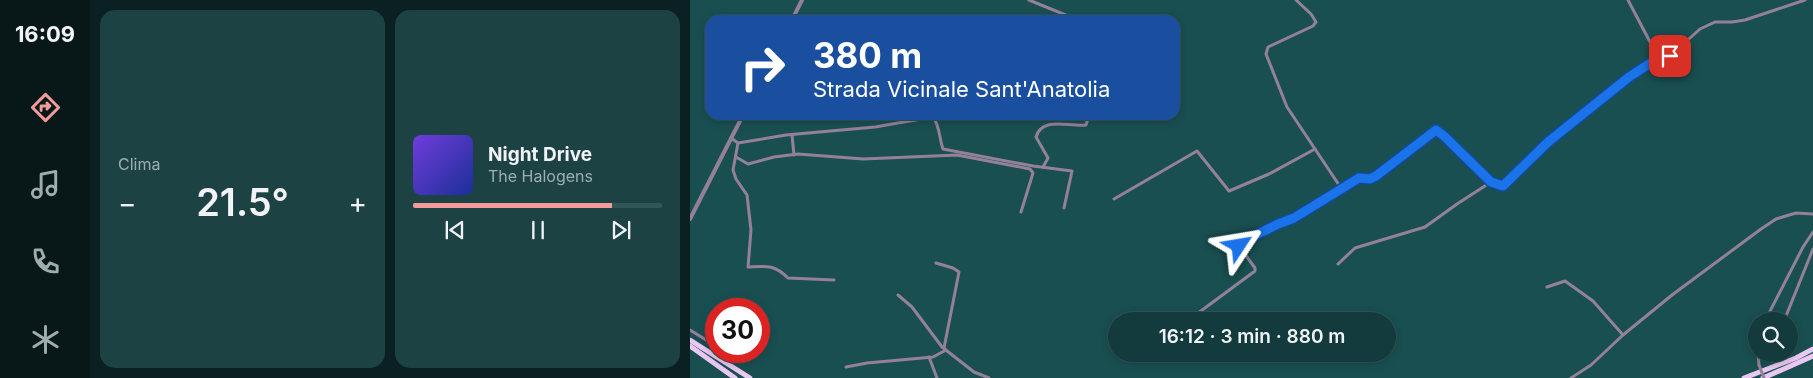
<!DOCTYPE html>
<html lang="it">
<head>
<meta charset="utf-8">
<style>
  body { margin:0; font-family:Inter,sans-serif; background:#1c4244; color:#f1f3f6; height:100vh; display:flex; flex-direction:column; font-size:19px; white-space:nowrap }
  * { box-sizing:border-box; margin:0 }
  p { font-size:16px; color:#9dadb0 }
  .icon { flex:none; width:28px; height:28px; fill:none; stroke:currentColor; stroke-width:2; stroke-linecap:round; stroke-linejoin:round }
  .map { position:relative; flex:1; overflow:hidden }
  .sheet { display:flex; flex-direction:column; gap:10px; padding:10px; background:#0a2022; width:600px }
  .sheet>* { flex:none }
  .hud { position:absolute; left:15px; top:15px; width:475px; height:105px; border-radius:15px; box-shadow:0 2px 8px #0003,0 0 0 1px #325557; background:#1a4fa0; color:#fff; overflow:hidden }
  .fabs { position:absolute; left:1058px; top:312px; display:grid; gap:10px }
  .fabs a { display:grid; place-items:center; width:50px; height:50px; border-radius:50%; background:#133b3d; box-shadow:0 2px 8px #0003,0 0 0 1px #325557; font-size:25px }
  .speed { position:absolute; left:15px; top:298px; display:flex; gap:10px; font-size:25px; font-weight:700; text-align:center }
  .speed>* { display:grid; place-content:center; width:65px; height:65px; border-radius:50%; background:#133b3d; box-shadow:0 2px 8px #0003,0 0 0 1px #325557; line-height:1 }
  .speed .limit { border:8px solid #d22; background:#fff; color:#111 }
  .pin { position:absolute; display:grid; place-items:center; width:42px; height:42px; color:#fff; margin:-21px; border-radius:10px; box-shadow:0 2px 8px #0006 }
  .me { position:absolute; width:55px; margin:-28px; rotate:57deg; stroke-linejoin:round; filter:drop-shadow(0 0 4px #0008) }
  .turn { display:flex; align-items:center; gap:18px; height:105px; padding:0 25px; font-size:22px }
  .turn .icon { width:65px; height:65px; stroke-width:2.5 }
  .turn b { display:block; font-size:35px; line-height:42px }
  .big { font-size:38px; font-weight:600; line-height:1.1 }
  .sheet .tile { flex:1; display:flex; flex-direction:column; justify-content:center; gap:8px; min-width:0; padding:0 18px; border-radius:15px; background:#1c4244 }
  .song { display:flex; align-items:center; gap:15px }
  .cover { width:60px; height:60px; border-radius:8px; background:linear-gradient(135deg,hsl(260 70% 55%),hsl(230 70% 35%)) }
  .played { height:5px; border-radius:2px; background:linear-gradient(90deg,#f59b9c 80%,#325557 80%) }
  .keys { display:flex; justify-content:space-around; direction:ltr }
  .heat { display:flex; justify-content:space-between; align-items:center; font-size:28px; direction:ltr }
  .sheet .tiles { flex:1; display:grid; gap:10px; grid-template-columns:repeat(2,1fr) }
  .trip { position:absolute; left:418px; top:312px; width:288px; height:50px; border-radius:25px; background:#133b3d; box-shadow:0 2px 8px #0003,0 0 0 1px #325557; font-weight:600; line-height:50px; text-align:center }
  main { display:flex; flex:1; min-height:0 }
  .tabs { display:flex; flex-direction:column; width:90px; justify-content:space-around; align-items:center; background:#081818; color:#9dadb0 }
  .tabs .icon { width:35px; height:35px }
  .tabs .selected { color:#f59b9c }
  .tabs b { font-size:22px; color:#f1f3f6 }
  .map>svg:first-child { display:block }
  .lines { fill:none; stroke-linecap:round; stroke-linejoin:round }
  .minor { stroke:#948199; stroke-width:3 }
  .tertiary { stroke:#948199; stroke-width:4 }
  .trunk { stroke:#eac8f2; stroke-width:5 }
  .minor-bridge { stroke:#948199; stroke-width:3 }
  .route-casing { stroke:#114b97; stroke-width:12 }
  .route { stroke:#1a73e8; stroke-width:9 }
</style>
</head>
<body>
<main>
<nav class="tabs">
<b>16:09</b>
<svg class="icon selected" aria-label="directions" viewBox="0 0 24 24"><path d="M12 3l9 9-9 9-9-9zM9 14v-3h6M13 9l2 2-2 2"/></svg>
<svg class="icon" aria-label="music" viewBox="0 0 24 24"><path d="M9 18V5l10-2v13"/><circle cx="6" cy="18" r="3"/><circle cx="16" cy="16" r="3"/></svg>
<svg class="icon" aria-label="phone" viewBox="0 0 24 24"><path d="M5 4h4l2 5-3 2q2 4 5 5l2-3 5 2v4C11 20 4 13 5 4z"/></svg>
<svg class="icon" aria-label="climate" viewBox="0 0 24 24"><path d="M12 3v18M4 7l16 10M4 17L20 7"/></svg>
</nav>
<section class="sheet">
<div class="tiles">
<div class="tile"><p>Clima</p>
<div class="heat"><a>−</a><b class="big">21.5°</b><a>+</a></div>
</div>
<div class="tile">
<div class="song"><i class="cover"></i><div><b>Night Drive</b><p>The Halogens</p></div></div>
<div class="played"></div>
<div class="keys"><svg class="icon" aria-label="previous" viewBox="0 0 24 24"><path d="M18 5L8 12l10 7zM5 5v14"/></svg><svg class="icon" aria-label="pause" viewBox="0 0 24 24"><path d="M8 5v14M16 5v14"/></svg><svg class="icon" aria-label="next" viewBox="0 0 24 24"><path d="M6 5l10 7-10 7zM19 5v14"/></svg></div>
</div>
</div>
</section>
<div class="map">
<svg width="1123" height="378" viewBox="0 0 1123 378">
  <rect width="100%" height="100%" fill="#194f51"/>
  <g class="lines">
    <g class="minor">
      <path d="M339,0L388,20"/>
      <path d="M606,0L621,14L626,22L623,26L578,47L576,54L597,107L651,188"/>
      <path d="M938,0L970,61"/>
      <path d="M102,135L104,155"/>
      <path d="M41,138L48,143L43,170L46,179L57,195L61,230L58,267C76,266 84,264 98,278L144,280"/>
      <path d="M48,143L96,135L185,127L243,117C250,126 249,138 253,149L343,166L382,171L374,208"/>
      <path d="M46,157L58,164L84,157L108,154L173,159L267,155L340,169L343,173L331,212"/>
      <path d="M353,167L358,158L346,137C352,116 379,127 396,125L399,115"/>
      <path d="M424,199L507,151L539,191L579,174L625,149"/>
      <path d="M246,263L263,268L269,272L254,348"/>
      <path d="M648,264L665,248L735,227L767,204L801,182"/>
      <path d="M857,287L875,281L903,301L933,335"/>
      <path d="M208,295L222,307L252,347L284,372L299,378"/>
      <path d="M500,319L565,271V268L549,246L550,243L588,223L604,217L669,177L680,179L686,176L746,130L754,136L801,182L813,186L858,141L939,77L959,64L980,56L1010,29L1025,22H1042L1055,20L1115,0"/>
      <path d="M1075,321L1113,247L1123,232"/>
      <path d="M1094,321L1123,249"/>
      <path d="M0,330L26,346"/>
      <path d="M33,351L42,358"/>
      <path d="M1068,354L1069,365"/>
      <path d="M239,357L247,378"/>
      <path d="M156,367L177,363L243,357L256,350"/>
      <path d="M881,378L901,365L933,335L982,295L1071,229L1086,219L1106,213L1123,214"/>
    </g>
    <g class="tertiary">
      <path d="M102,20L112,0"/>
      <path d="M0,219L53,115"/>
    </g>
    <g class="trunk">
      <path d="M0,340L60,378"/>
      <path d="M0,346L45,378"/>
      <path d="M1054,378L1106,358L1123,349"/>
      <path d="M1073,378L1123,356"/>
    </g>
    <path class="minor-bridge" d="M1069,365L1074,378"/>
  </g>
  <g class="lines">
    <defs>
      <path id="route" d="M549,246L550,243L588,224L604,218L669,178L680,179L686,176L746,130L754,136L801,182L813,186L858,142L939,77L959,64L980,56"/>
    </defs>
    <use href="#route" class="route-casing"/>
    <use href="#route" class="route"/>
  </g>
</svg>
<div class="fabs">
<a><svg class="icon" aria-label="search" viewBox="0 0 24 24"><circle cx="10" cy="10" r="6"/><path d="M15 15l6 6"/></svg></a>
</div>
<div class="speed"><div class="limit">30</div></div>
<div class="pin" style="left:980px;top:56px;background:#d93025"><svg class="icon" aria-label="arrive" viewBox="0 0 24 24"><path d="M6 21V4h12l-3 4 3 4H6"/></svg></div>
<svg class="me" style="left:549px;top:246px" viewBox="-20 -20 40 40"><path d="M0-17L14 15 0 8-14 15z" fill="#1a73e8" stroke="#fff" stroke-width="4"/></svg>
<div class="trip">16:12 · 3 min · 880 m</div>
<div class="hud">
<div class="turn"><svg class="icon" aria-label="right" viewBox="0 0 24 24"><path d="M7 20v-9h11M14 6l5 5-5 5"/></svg><div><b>380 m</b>Strada Vicinale Sant'Anatolia</div></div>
</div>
</div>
</main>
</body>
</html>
